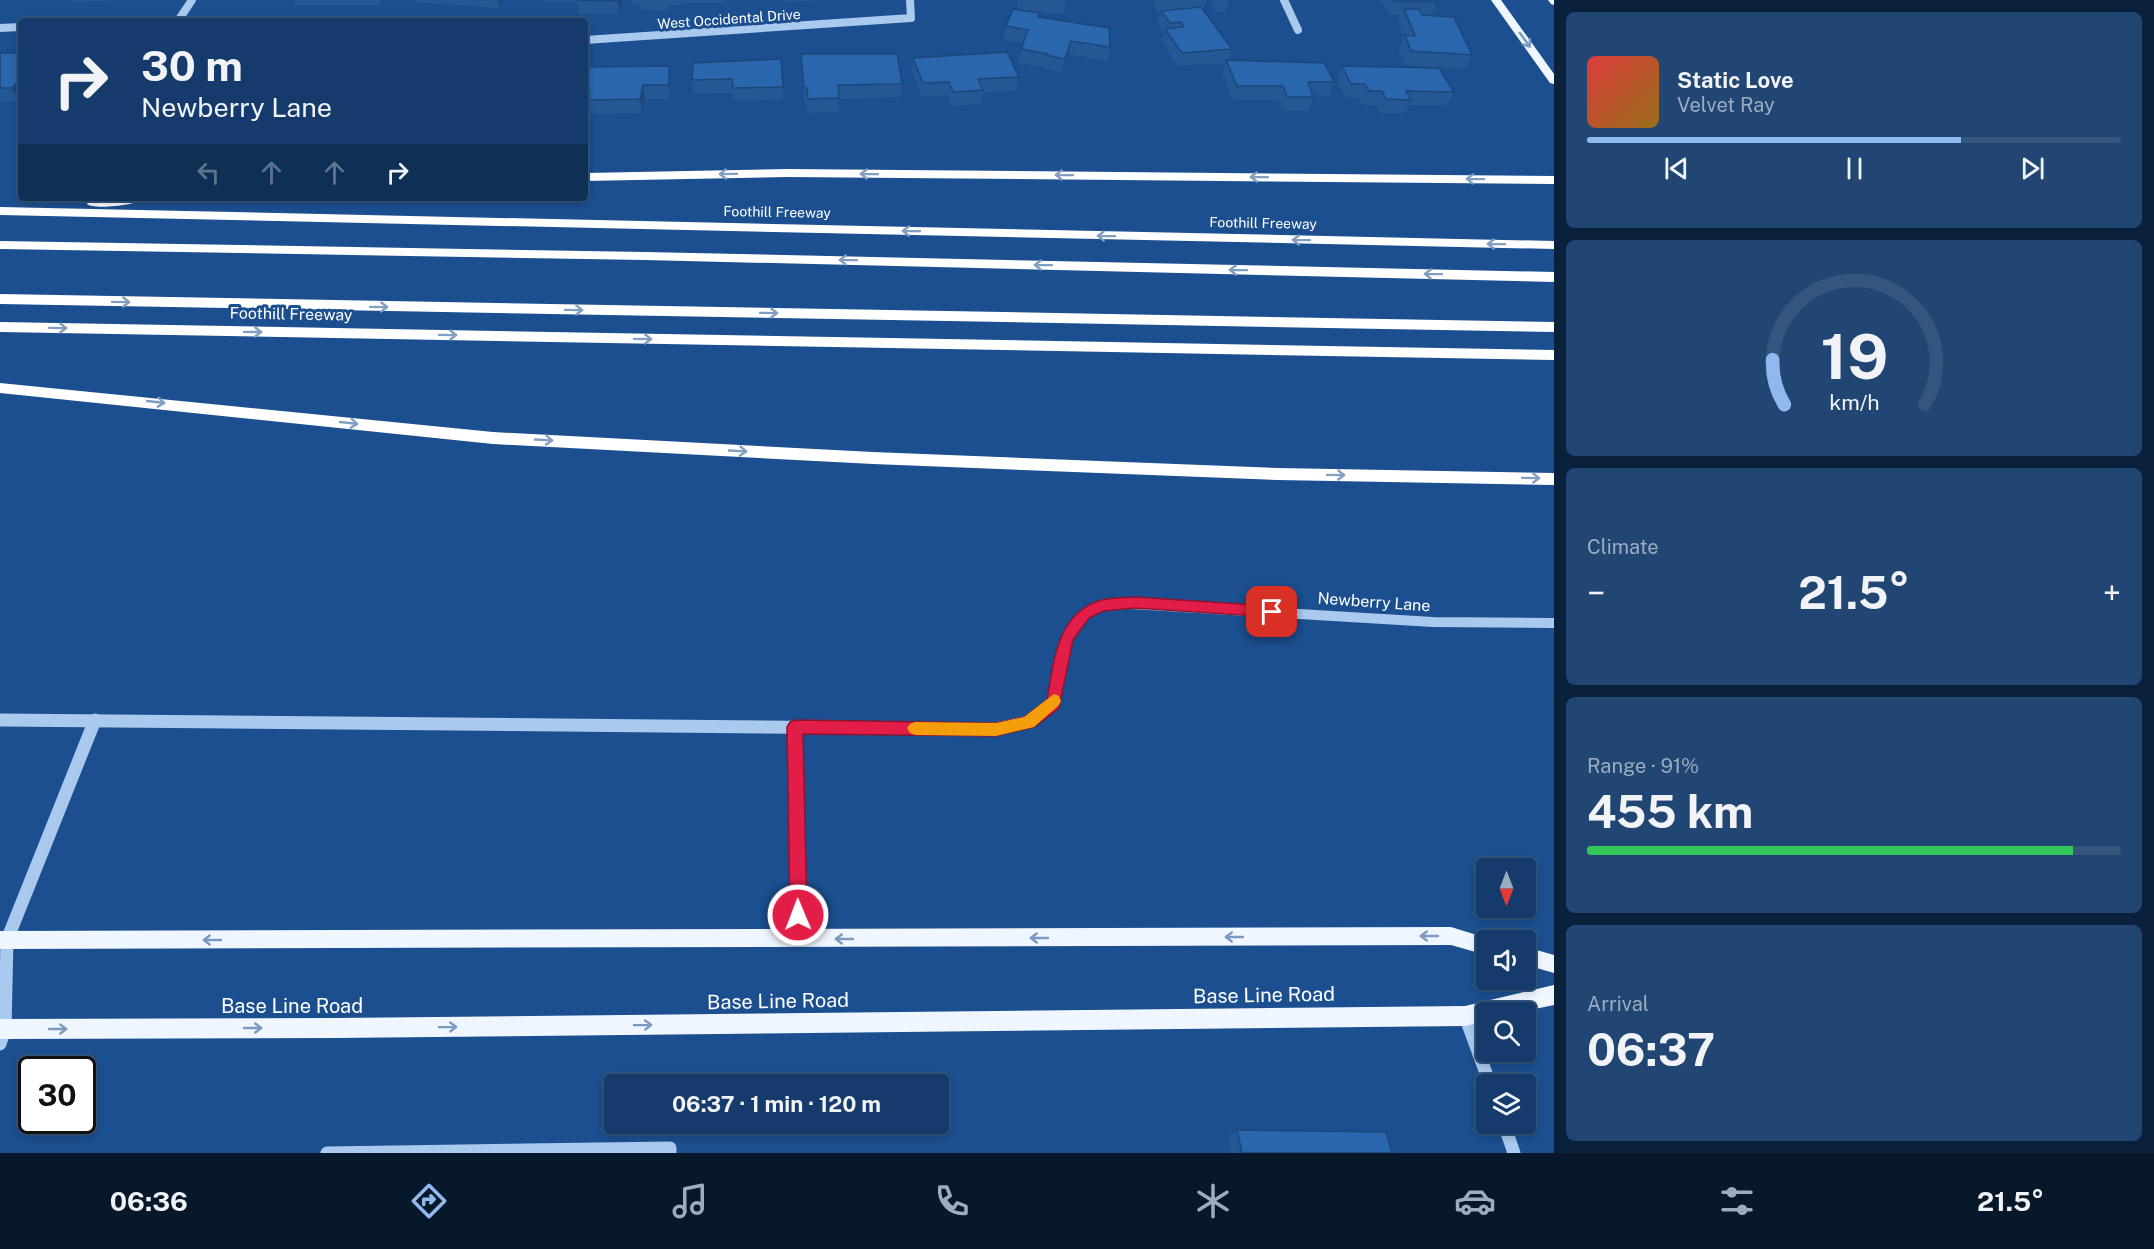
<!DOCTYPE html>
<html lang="en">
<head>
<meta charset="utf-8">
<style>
  body { margin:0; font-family:"Public Sans",sans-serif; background:#214673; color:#f1f3f6; height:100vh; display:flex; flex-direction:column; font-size:22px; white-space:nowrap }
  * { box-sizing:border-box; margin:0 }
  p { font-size:20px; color:#9dadc1 }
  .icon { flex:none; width:33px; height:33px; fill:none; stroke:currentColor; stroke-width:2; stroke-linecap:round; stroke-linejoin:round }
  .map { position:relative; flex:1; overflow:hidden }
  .panel { display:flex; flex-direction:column; gap:12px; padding:12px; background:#0b203b; width:600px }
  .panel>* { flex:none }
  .banner { position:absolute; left:18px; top:18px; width:570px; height:183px; border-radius:6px; box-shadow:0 3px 9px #0003,0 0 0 2px #33557e; background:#143b6b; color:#f1f3f6; overflow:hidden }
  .needle { width:39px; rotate:180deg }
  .controls { position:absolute; left:1476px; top:858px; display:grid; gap:12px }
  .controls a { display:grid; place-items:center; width:60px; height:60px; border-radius:6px; background:#143b6b; box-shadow:0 3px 9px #0003,0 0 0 2px #33557e; font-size:30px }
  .speed { position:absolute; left:18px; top:1056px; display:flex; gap:12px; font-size:30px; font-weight:700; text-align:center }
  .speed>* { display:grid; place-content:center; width:78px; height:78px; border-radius:50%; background:#143b6b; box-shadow:0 3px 9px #0003,0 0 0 2px #33557e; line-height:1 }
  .speed .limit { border:3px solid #111; border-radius:9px; background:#fff; color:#111 }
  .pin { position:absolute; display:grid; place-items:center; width:51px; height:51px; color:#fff; margin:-26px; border-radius:12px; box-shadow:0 3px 9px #0006 }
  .me { position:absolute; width:66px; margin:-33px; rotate:359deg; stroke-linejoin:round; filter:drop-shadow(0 0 4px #0008) }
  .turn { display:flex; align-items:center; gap:21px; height:126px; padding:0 24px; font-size:27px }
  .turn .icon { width:78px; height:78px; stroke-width:2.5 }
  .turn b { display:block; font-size:42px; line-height:51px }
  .lanes { display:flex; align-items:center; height:57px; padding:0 24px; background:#0003; justify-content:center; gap:30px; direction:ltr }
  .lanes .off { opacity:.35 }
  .big { font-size:45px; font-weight:700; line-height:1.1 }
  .panel .tile { flex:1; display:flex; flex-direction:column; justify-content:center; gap:9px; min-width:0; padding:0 21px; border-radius:9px; background:#214673 }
  .panel .dial { align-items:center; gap:0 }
  .dial svg { height:156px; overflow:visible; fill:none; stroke:#33557e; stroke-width:7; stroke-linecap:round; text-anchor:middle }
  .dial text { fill:#f1f3f6; stroke:none }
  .song { display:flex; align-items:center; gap:18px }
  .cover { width:72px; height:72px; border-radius:9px; background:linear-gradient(135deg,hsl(0 70% 55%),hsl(40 70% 35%)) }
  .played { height:6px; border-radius:3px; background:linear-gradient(90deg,#90b9f0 70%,#33557e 70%) }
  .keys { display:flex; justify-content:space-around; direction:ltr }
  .heat { display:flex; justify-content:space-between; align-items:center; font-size:33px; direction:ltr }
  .charge { height:9px; border-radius:4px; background:linear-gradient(90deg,#34c759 91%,#33557e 0) }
  .trip { position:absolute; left:604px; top:1074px; width:345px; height:60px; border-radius:6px; background:#143b6b; box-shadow:0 3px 9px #0003,0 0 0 2px #33557e; font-weight:700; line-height:60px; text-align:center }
  .tab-bar { display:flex; height:96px; justify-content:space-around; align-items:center; background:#08182b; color:#9dadc1 }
  .tab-bar .icon { width:42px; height:42px }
  .tab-bar .current { color:#90b9f0 }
  .tab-bar b { font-size:27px; color:#f1f3f6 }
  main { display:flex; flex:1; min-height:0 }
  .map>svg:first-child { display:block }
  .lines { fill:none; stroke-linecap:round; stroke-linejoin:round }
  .minor-far2 { stroke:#a9c9ee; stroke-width:8 }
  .minor-far1 { stroke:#a9c9ee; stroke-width:10 }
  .minor { stroke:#a9c9ee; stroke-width:13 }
  .major { fill:#f0f6ff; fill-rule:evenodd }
  .highway { fill:#fff; fill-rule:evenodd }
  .wall { fill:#245895 }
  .shaded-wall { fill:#1d4779 }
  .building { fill:#2a66ad; stroke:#1d4779; stroke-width:1.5 }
  .oneway { stroke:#7b9ac1 }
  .oneway2 { stroke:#829ec1 }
  .route { fill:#e11d48; stroke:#92132f; stroke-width:1.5 }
  .slow { fill:#f59e0b }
  .labels { text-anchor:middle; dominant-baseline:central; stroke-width:6; stroke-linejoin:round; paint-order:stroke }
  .far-street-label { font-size:14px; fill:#fff; stroke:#1b4f8f }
  .street-label { font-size:16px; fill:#fff; stroke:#1b4f8f }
  .near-street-label { font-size:20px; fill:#fff; stroke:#1b4f8f }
</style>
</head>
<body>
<main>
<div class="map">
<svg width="1554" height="1153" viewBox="0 0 1554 1153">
  <rect width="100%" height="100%" fill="#1b4f8f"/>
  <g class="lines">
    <g class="minor-far2">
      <path d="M1284,0L1298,30"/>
      <path d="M178,21L192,0"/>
      <path d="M0,28L21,27"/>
      <path d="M585,40L911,18L910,0"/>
    </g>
    <path class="minor-far1" d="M1060,663C1067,632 1081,607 1115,603L1433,622L1554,623"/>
    <g class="minor">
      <path d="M0,720L996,729L1028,722L1053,703L1060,661"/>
      <path d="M795,727L799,939"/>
      <path d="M1465,1016L1490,1084"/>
      <path d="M0,1044L5,1029L7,940L95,720"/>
      <path d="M1504,1124L1514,1153"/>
      <path d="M327,1153L670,1148V1153"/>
    </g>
    <g class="major">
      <path d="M1491,0H1501L1554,74V84L1550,83Z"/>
      <path d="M1548,0H1554V5L1551,4Z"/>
      <path d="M1451,927L1493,940H1486V955L1451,945L0,949V931Z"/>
      <path d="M1526,947L1554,955V973L1526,965Z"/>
      <path d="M1554,985V1005L1521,1012H1486V1021L1465,1026L336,1038L0,1039V1019L336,1018L1465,1006Z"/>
    </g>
    <g class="highway">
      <path d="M787,169L1554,176V184L787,177L585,181V173Z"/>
      <path d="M109,198H146C138,205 94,210 87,204L89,201Z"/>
      <path d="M0,207L1554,241V249L0,215Z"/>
      <path d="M0,241L645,252L1554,272V282L645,260L0,249Z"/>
      <path d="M0,294L1554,322V332L0,304Z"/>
      <path d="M0,322L1554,350V360L0,332Z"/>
      <path d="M0,383L493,432L873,452L1277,468L1554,473V485L1277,480L873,464L493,444L0,393Z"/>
    </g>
  </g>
  <g class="wall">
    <path d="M71,0H140L72,2Z"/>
    <path d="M294,0H382L380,5H295Z"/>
    <path d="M413,0H504L500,8L414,2Z"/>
    <path d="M541,0H622L619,14H579L577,2H541Z"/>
    <path d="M632,0H726L725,3H684V5H669V10H642V5H633Z"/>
    <path d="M782,0H840L783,2Z"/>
    <path d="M1018,0H1066L1063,14L1040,13L1039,17L1110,47L1107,61L1068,54L1062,72L1044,69V67L1018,63L1021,49L1023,43L1004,40L1006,26L1018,9Z"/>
    <path d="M1153,0H1206L1203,10L1232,49L1228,60L1334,82L1329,96L1313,95V97L1308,111H1282L1278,100H1233L1222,74L1225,63L1178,66L1162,42L1164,33L1157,24L1160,13H1158Z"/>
    <path d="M1210,0H1229L1225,13L1215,12Z"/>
    <path d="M1380,0H1436L1437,2L1431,15H1422L1472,55L1465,69L1405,65L1399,49L1404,36L1398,22L1401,15H1390Z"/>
    <path d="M0,53L20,102H0Z"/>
    <path d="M801,54L902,84L901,97L839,99V112L808,113L807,102H804L801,68Z"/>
    <path d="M913,58L1019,77L1016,90L983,93L981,104L952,106L947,95L922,97L912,72Z"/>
    <path d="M693,63L783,87V100L733,101V93L693,94L692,80Z"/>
    <path d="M669,66L670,80V99H645L642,113L591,114L590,106H585V67Z"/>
    <path d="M1342,66L1454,92L1447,105H1409L1405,113H1380L1376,105H1363L1359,98L1345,97L1337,80Z"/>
    <path d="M1237,1130L1392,1153H1231L1228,1137Z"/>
  </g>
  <g class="shaded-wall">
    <path d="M498,0H504L500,8Z"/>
    <path d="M618,0H622L619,14L618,1Z"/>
    <path d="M1071,41L1068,54L1062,72L1065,59Z"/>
    <path d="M669,66L670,80V99L669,85Z"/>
    <path d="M21,77V100L20,102L12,88Z"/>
    <path d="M643,85L645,99L642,113L640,99Z"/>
  </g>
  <g class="building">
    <path d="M577,0H618V1Z"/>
    <path d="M1394,0H1436L1437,2H1395Z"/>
    <path d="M1201,7L1232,49L1182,53L1165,29L1184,27L1181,22L1170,23L1161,11Z"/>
    <path d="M1013,9L1040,13L1038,17L1109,28L1110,47L1071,41L1065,59L1046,55L1047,54L1021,49L1028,30L1006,26Z"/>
    <path d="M1404,9H1419L1422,15L1454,17L1472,55L1411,51L1405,35L1415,36Z"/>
    <path d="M1007,52L1019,77L978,79L983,90L953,92L949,82L923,83L913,58Z"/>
    <path d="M0,53H21V77L12,88H0Z"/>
    <path d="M801,54H897L902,84L838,85L839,98L808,99L807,88H804Z"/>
    <path d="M781,59L783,87L733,88L732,79L692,80L693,63Z"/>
    <path d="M1226,60L1324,63L1334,82H1308L1313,97H1287L1283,86H1237Z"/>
    <path d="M669,66V85H643L640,99L589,100L590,92H585V67Z"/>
    <path d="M1342,66L1439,68L1454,92L1406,91L1411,100L1386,99L1382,91H1369L1365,84H1351Z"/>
    <path d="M1237,1130L1386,1132L1392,1153H1242Z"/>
  </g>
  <defs><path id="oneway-shaft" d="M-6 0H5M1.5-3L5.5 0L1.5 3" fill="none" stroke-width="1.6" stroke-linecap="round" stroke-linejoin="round" transform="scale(1.5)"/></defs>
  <g class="oneway">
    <use href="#oneway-shaft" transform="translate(1525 40) rotate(54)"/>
    <use href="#oneway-shaft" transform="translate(1429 936) rotate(180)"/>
    <use href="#oneway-shaft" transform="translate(1234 937) rotate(180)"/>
    <use href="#oneway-shaft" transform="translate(1039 938) rotate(180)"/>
    <use href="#oneway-shaft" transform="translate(844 939) rotate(180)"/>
    <use href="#oneway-shaft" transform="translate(212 940) rotate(180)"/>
    <use href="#oneway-shaft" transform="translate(643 1025) rotate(-1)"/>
    <use href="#oneway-shaft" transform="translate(448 1027) rotate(-1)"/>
    <use href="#oneway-shaft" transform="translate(253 1028)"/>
    <use href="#oneway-shaft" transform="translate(58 1029)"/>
  </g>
  <g class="oneway2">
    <use href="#oneway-shaft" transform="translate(728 174) rotate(179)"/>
    <use href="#oneway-shaft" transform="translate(869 174) rotate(-179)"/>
    <use href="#oneway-shaft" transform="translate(1064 175) rotate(-179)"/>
    <use href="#oneway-shaft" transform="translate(1259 177) rotate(-179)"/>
    <use href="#oneway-shaft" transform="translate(1475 179) rotate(-179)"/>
    <use href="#oneway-shaft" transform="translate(911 231) rotate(-179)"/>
    <use href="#oneway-shaft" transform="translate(1106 236) rotate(-179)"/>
    <use href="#oneway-shaft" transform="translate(1301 240) rotate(-179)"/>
    <use href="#oneway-shaft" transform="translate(1496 244) rotate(-179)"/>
    <use href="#oneway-shaft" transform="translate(848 260) rotate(-179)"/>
    <use href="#oneway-shaft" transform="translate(1043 265) rotate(-179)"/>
    <use href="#oneway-shaft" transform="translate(1238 270) rotate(-179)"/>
    <use href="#oneway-shaft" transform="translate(1433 274) rotate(-179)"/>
    <use href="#oneway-shaft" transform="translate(121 302) rotate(1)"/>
    <use href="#oneway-shaft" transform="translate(379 307) rotate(1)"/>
    <use href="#oneway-shaft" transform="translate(574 310) rotate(1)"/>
    <use href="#oneway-shaft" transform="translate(769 313) rotate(1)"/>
    <use href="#oneway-shaft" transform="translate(58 328) rotate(1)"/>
    <use href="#oneway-shaft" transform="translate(253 332) rotate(1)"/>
    <use href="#oneway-shaft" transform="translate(448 335) rotate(1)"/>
    <use href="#oneway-shaft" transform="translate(643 339) rotate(1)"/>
    <use href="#oneway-shaft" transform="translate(156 402) rotate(6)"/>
    <use href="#oneway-shaft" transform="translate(349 423) rotate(6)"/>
    <use href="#oneway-shaft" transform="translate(544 440) rotate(3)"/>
    <use href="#oneway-shaft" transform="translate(738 451) rotate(3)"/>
    <use href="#oneway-shaft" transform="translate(1336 475) rotate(1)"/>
    <use href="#oneway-shaft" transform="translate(1531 478) rotate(1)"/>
  </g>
  <path class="route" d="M1135,597L1272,606L1277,608L1279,612L1277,616L1272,617L1135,608L1103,611L1089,618L1073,640L1059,708L1034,727L996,736L803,734L807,915L804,921L798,923L792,921L790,915L787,727L790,722L795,720L996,723L1024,717L1047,700C1054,662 1056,616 1098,601C1109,597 1124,598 1135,597Z"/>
  <path class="slow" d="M1054,694L1059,696L1061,701L1059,705L1034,727L996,736L915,735L910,733L907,728L910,724L915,722L996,723L1024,717Z"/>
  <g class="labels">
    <g class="far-street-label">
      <text transform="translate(729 19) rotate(-4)">West Occidental Drive</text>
      <text transform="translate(777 212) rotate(1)">Foothill Freeway</text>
      <text transform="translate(1263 223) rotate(1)">Foothill Freeway</text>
    </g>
    <g class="street-label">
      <text transform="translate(291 314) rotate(1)">Foothill Freeway</text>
      <text transform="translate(1374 602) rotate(4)">Newberry Lane</text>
    </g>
    <g class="near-street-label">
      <text transform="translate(1264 995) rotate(-1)">Base Line Road</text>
      <text transform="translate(778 1001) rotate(-1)">Base Line Road</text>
      <text x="292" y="1006">Base Line Road</text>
    </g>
  </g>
</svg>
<div class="controls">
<a><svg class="needle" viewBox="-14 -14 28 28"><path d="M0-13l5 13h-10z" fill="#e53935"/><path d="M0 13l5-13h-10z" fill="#9dadc1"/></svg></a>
<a><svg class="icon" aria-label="sound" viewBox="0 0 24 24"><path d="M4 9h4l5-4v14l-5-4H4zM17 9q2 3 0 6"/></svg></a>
<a><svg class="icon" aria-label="search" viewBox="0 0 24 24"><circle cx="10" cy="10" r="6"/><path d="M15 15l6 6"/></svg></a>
<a><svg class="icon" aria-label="layers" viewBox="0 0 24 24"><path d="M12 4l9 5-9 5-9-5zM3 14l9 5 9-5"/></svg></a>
</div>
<div class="speed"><div class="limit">30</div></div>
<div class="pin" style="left:1272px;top:612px;background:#d93025"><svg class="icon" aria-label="arrive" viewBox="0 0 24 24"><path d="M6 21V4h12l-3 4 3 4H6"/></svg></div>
<svg class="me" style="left:798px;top:915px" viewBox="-20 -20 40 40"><circle r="17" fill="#e11d48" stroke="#fff" stroke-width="3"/><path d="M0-11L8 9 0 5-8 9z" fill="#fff"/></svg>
<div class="trip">06:37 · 1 min · 120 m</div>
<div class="banner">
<div class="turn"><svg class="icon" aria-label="right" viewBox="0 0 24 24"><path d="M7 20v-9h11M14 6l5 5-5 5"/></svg><div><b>30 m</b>Newberry Lane</div></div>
<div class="lanes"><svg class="icon off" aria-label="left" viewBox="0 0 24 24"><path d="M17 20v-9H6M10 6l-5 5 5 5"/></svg><svg class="icon off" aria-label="ahead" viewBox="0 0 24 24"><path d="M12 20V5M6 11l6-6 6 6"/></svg><svg class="icon off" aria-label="ahead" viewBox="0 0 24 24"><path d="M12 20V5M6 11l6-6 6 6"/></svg><svg class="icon" aria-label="right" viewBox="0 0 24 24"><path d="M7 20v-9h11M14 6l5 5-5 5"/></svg></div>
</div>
</div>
<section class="panel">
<div class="tile">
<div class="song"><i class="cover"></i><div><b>Static Love</b><p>Velvet Ray</p></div></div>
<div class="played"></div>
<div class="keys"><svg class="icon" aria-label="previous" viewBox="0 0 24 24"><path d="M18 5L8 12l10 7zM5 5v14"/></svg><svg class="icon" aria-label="pause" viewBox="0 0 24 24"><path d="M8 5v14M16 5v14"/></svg><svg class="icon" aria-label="next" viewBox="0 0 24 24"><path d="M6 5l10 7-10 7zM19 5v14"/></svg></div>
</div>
<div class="tile dial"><svg viewBox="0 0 100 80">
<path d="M14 69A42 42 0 1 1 86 69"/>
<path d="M14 69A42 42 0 0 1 8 46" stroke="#90b9f0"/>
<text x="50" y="56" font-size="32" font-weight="700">19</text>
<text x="50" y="72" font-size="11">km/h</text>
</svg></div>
<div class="tile"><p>Climate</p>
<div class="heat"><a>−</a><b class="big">21.5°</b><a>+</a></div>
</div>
<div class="tile"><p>Range · 91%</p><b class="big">455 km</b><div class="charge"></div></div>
<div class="tile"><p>Arrival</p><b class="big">06:37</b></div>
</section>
</main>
<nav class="tab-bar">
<b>06:36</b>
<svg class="icon current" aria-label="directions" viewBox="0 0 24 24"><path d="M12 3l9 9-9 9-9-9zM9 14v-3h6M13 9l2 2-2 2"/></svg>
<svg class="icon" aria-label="music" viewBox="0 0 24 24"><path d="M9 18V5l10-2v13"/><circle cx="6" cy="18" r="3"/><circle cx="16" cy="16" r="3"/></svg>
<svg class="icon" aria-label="phone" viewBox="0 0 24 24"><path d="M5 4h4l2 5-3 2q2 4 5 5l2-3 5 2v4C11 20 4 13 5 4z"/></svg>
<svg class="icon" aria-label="climate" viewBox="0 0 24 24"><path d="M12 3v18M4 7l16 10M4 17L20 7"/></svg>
<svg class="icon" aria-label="car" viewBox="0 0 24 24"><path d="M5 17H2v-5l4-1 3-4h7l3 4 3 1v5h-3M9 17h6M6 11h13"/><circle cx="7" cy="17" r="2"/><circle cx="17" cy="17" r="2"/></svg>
<svg class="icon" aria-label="filters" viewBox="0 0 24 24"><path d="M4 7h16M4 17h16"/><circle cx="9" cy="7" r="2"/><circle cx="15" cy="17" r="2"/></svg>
<b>21.5°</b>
</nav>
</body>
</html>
